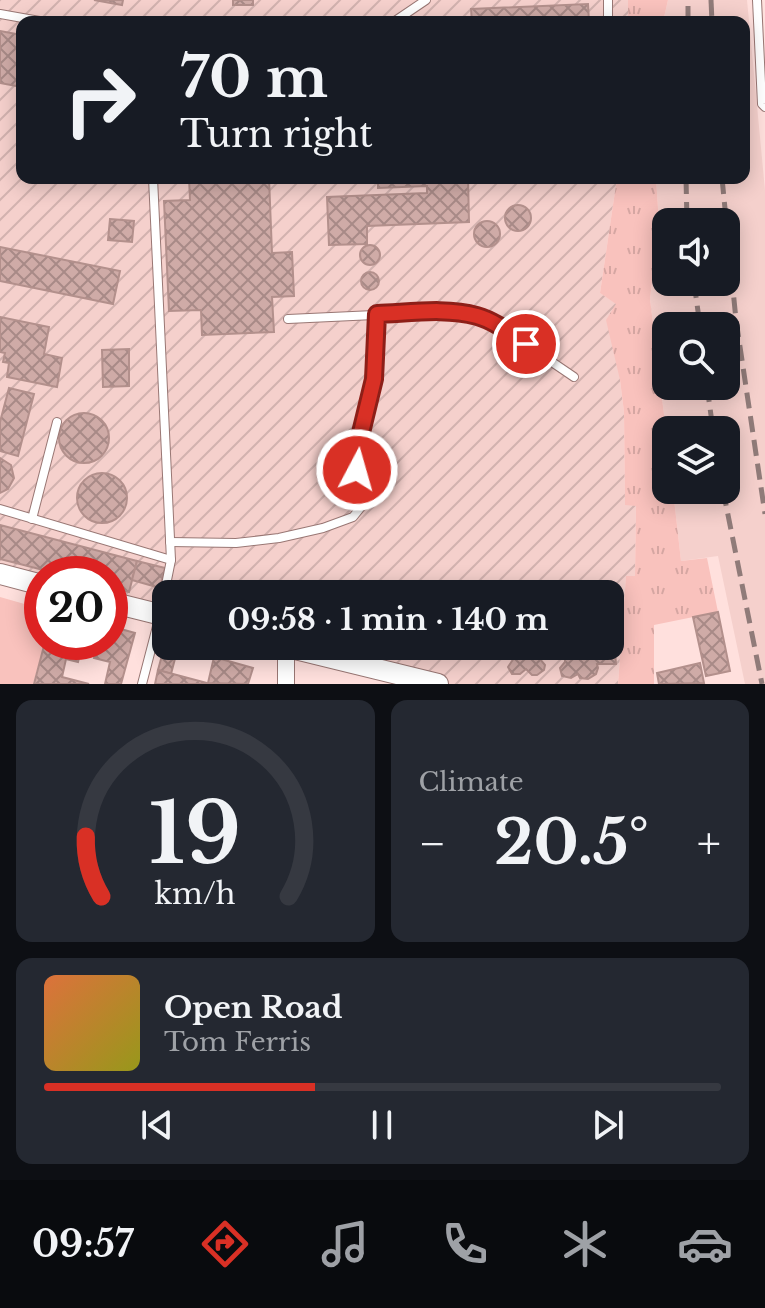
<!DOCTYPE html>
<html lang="en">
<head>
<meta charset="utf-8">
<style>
  body { margin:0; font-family:"Libre Baskerville",serif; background:#242831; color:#f1f3f6; height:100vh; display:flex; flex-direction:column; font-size:30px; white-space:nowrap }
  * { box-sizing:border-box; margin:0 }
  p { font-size:26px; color:#9ea1a6 }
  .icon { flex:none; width:44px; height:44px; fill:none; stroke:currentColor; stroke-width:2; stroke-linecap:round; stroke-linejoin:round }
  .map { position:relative; height:684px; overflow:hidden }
  .details { display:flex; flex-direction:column; gap:16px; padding:16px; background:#0d0f14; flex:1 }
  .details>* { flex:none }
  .guide { position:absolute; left:16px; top:16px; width:734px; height:168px; border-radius:16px; box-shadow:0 4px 20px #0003; background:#171b24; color:#f1f3f6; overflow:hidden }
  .fabs { position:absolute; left:652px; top:208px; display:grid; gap:16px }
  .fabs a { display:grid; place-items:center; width:88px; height:88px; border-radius:16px; background:#171b24; box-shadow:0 4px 20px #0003; font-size:40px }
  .speed { position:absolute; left:24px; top:556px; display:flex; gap:16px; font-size:40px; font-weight:700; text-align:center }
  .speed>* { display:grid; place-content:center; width:104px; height:104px; border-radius:50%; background:#171b24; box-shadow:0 4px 20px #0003; line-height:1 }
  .speed .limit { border:12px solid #d22; background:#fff; color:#111 }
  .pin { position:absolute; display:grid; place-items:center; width:68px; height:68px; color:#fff; margin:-34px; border:4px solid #fff; border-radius:50%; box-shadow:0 2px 8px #0007 }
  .me { position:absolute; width:88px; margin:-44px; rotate:6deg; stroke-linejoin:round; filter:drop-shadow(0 0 6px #0008) }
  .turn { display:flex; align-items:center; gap:28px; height:168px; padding:0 32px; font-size:36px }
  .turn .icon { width:104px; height:104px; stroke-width:2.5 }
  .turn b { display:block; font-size:56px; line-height:68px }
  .big { font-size:60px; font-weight:700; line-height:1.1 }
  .details .card { flex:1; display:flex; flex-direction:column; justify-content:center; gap:12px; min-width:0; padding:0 28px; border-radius:16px; background:#242831 }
  .details .dial { align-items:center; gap:0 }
  .dial svg { height:208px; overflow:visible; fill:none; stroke:#363941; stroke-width:7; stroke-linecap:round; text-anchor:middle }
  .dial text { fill:#f1f3f6; stroke:none }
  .song { display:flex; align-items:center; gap:24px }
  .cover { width:96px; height:96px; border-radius:12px; background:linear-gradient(135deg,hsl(20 70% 55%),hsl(60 70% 35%)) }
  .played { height:8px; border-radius:4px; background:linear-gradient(90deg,#d93025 40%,#363941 40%) }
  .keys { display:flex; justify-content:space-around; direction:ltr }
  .heat { display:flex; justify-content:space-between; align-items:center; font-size:44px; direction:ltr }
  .details .tiles { flex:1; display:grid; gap:16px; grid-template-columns:1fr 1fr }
  .card:last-child { grid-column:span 2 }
  .trip { position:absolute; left:152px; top:580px; width:472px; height:80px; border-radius:16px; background:#171b24; box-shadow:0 4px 20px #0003; font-weight:700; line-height:80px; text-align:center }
  .tab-bar { display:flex; height:128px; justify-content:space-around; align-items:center; background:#090b0e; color:#9ea1a6 }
  .tab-bar .icon { width:56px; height:56px }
  .tab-bar .selected { color:#d93025 }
  .tab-bar b { font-size:36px; color:#f1f3f6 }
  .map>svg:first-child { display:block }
  .built { fill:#f5d0cc; fill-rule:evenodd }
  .industrial { fill:url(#industrial-furrows) }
  .grass { fill:url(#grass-tufts) }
  .green { fill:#f9c2bd }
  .building { fill:url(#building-cross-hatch); stroke:#b3908c; stroke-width:2 }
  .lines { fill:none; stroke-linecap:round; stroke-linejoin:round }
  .service-casing { stroke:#997774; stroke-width:10 }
  .minor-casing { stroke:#997774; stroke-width:18 }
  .tertiary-casing { stroke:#997774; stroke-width:22 }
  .service { stroke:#fff; stroke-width:8 }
  .minor { stroke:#fff; stroke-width:16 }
  .tertiary { stroke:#fff; stroke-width:20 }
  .rail { stroke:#907b79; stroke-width:5; stroke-dasharray:16 8; stroke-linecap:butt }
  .route-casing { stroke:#8d1f18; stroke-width:20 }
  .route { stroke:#d93025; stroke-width:14 }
</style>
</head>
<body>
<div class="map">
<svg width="765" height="684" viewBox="0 0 765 684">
  <defs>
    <pattern id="industrial-furrows" width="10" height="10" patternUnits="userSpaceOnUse" patternTransform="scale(2)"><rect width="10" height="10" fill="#f5d0cc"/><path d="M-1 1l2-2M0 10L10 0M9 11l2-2" fill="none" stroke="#d2b2af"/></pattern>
    <pattern id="grass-tufts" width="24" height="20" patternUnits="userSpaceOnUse" patternTransform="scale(2)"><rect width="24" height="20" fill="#f9c2bd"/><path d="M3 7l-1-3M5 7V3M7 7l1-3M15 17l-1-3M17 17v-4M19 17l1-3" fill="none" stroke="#d5a6a2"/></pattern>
    <pattern id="building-cross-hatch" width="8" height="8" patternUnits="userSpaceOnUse" patternTransform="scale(2)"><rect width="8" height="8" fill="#cfaba7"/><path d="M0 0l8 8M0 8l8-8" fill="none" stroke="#a88a87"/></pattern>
  </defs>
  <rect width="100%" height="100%" fill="#ffe0dd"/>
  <path class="built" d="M668,0H747L765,190V684H745L718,556L681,561L673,490H726V430H666V431L650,299L659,223L656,178H744V22H663ZM666,222H726V282H666ZM666,326H726V386H666Z"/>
  <path class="industrial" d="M0,0H628V22H22V178H617L600,293L617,304L620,380L624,412L625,504L636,505L635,576L626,577L618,684H438L283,646H610V594H166V616L110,602V574H42V585L0,574Z"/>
  <g class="grass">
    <path d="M628,0H668L663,22H628Z"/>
    <path d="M617,178H656L659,223L650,299L666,431V490H673L681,561L707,558L718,612L654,625V684H618L626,576H635L636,506L625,505L624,412L620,380L606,320L616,304L600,293Z"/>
  </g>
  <path class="green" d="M0,597L42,609V642H45L33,684H0Z"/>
  <g class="building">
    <path d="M94,0H123L122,5Z"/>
    <rect x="233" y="0" width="20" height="5"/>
    <path d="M588,4L589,22H472L471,9Z"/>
    <path d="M0,31L22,35V87L0,83Z"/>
    <path d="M189,178H269L272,253L292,252L294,296L272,297L274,332L202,335L201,310L169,311L164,201L190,200Z"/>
    <path d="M378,178H468L469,222L367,226V244L329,245L327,197L427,193V186L378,188Z"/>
    <circle cx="518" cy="218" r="13"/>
    <path d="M110,219L134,221L132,242L108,240Z"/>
    <circle cx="487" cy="234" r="13"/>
    <circle cx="370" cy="255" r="10"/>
    <path d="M0,247L120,271L113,304L0,281Z"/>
    <circle cx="370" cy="281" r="9"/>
    <path d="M0,317L49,327L44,354L62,358L57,387L7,377L9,363L3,362L5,353L0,352Z"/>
    <path d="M129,349V386L103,387L102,350Z"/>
    <path d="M9,388L34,394L18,456L0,451V422Z"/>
    <circle cx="84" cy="438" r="25"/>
    <path d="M0,458L11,465L14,478L8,489L0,493Z"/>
    <circle cx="102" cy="498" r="25"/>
    <path d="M0,525L137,561L129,592L110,587V574H59L0,559Z"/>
    <path d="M137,561L165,568L160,588L132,580Z"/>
    <path d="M718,612L730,671L706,676L693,617Z"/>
    <path d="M110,626L135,633L121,684H105L110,662L94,658L98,642H110Z"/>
    <path d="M610,641H614L616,664H597L598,668L596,674L588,679L580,678L578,674L571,678L562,676L560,668L565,662V658L559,653L561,646H610Z"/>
    <path d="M45,642H83L78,662L66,659L62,677L89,684H34Z"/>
    <path d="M508,646H545L544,654L539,658L545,665L544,670L537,675H532L526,669L520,674H512L508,667L514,658L507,653Z"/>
    <path d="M164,648L177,651L171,674L158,670Z"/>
    <path d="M214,657L253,668L248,684L208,683Z"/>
    <path d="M700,663L704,683L659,684L657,673Z"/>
    <path d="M158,670L207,683L206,684H155Z"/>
  </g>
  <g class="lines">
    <defs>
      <g id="service">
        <path d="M757,0L762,104L765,107"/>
        <path d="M0,14L45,22"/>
        <path d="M371,22L395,21L426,0"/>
        <path d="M608,22V0"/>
        <path d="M288,319L439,312L475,315L502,328L574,377"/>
        <path d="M0,509L171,560"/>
        <path d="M32,519L57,422"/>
        <path d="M170,542L236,543L279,538L323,528L353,517L361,507L364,496L357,470L358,445L365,408L374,379L377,314"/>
        <path d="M142,684L160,615L171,560L153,178"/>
      </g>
      <path id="minor" d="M286,684V647"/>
      <g id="tertiary">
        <path d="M0,574L42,585"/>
        <path d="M110,602L166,616"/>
        <path d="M283,646L438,684"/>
      </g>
    </defs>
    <use href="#service" class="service-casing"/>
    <use href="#minor" class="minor-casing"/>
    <use href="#tertiary" class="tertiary-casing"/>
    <use href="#service" class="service"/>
    <use href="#minor" class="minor"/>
    <use href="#tertiary" class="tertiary"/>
    <g class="rail">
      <path d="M711,0L712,22"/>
      <path d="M688,22V0"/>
      <path d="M686,178L687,222"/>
      <path d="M722,178L736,320L765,514"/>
      <path d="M694,282L700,326"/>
      <path d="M707,386L713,430"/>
      <path d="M723,490L762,684"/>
    </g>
  </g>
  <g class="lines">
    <defs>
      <path id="route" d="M357,470L358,445L374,379L377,314C408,313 446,307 477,316C495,321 511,334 526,344"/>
    </defs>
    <use href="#route" class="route-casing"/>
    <use href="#route" class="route"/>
  </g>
</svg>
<div class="fabs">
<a><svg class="icon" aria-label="sound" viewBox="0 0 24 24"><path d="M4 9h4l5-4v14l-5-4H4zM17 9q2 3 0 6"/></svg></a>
<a><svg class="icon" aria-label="search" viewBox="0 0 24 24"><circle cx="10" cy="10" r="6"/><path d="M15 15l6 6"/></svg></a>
<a><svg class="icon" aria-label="layers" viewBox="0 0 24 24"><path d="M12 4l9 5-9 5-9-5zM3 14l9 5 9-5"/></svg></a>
</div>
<div class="speed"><div class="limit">20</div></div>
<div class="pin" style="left:526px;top:344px;background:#d93025"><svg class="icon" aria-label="arrive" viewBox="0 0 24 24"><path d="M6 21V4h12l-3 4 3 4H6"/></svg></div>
<svg class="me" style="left:357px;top:470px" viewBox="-20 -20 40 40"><circle r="17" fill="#d93025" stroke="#fff" stroke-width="3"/><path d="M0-11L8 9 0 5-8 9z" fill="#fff"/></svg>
<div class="trip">09:58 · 1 min · 140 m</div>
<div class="guide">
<div class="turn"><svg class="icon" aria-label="right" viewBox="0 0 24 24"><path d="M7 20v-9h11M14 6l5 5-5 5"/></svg><div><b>70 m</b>Turn right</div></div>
</div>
</div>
<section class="details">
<div class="tiles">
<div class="card dial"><svg viewBox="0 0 100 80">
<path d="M14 69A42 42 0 1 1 86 69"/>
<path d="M14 69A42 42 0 0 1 8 46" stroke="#d93025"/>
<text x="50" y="56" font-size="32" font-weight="700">19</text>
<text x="50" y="72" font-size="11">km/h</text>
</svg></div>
<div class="card"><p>Climate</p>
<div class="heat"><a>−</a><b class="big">20.5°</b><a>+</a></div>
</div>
<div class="card">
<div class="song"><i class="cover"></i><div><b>Open Road</b><p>Tom Ferris</p></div></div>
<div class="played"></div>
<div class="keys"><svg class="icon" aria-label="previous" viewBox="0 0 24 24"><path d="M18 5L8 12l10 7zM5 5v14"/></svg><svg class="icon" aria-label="pause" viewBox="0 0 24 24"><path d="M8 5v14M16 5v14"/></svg><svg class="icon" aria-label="next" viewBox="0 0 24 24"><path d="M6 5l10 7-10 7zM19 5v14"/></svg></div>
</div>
</div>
</section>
<nav class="tab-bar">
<b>09:57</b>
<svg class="icon selected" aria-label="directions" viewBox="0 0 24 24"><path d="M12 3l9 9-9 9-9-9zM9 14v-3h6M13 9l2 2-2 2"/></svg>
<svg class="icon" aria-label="music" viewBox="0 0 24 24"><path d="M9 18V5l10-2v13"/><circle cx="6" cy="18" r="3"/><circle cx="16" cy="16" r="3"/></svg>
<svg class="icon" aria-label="phone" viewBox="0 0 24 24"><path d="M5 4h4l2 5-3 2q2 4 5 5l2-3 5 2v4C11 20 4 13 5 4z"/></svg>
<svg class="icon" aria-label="climate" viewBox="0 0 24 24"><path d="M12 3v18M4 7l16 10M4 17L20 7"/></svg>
<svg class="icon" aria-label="car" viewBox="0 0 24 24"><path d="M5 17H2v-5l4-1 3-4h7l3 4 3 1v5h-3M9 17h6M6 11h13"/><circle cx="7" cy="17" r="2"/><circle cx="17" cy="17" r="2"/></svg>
</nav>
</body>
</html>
